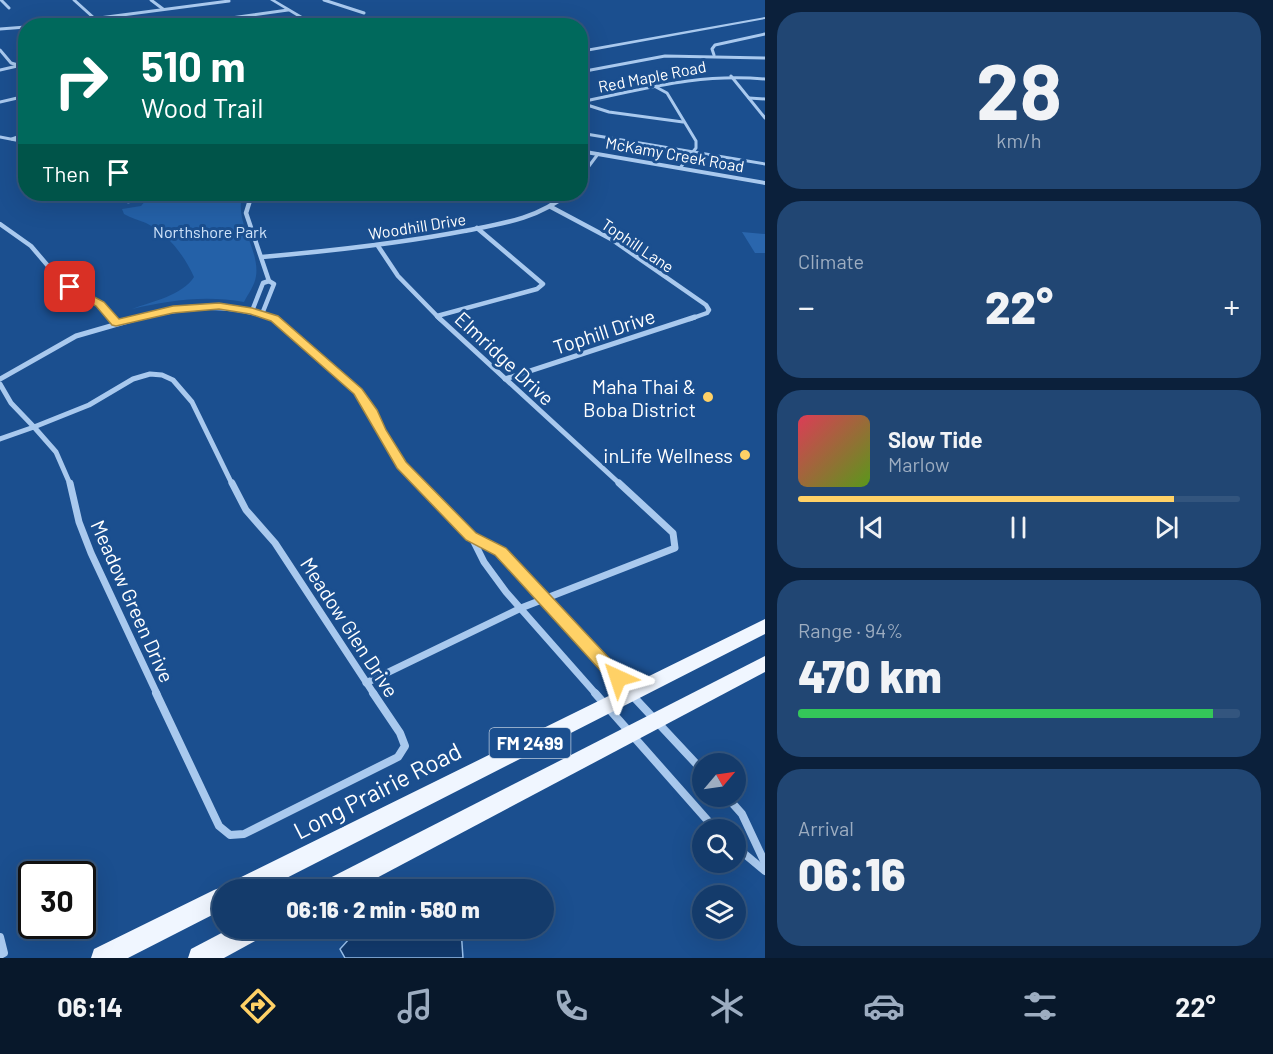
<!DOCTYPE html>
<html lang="en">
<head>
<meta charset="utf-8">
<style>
  body { margin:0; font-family:Barlow,sans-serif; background:#214673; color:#f1f3f6; height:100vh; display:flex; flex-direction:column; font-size:22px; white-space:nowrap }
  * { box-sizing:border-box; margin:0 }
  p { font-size:20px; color:#9dadc1 }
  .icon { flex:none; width:33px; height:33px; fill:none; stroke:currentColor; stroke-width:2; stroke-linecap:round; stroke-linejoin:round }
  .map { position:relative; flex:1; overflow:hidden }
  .drawer { display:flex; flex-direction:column; gap:12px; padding:12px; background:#0b203b; width:508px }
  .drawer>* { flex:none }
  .top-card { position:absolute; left:18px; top:18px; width:570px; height:183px; border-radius:24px; box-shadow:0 6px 24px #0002,0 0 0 2px #33557e; background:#00695c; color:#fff; overflow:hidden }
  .needle { width:39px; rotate:61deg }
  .buttons { position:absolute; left:692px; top:753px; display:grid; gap:12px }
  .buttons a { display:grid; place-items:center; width:54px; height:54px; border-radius:50%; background:#143b6b; box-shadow:0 6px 24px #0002,0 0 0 2px #33557e; font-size:30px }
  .speed { position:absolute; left:18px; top:861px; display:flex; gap:12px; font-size:30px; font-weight:700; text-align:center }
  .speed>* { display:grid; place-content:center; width:78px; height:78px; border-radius:50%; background:#143b6b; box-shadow:0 6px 24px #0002,0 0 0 2px #33557e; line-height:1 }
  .speed .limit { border:3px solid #111; border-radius:9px; background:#fff; color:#111 }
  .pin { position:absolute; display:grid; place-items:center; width:51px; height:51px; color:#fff; margin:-26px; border-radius:12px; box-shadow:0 3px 9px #0006 }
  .me { position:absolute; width:66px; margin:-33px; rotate:318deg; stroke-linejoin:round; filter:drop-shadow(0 0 4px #0008) }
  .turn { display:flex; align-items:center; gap:21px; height:126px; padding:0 24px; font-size:27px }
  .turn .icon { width:78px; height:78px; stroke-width:2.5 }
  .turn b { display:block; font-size:42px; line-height:51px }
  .then { display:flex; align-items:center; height:57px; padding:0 24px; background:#0003; gap:12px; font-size:22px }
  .big { font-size:45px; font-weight:800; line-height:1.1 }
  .drawer .card { flex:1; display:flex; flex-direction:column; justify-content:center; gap:9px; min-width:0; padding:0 21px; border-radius:24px; background:#214673 }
  .drawer .dial { align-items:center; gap:0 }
  .dial b { font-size:78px; line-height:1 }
  .song { display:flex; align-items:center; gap:18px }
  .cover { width:72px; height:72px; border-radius:9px; background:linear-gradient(135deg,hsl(350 70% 55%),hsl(90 70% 35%)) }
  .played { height:6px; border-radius:3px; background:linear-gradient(90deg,#ffd166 85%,#33557e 85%) }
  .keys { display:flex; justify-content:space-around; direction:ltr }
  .heat { display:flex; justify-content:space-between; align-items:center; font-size:33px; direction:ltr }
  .charge { height:9px; border-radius:4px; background:linear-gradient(90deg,#34c759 94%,#33557e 0) }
  .trip { position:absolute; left:212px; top:879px; width:342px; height:60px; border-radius:30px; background:#143b6b; box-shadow:0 6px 24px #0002,0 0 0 2px #33557e; font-weight:800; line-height:60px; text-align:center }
  .menu { display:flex; height:96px; justify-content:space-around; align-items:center; background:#08182b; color:#9dadc1 }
  .menu .icon { width:42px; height:42px }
  .menu .on { color:#ffd166 }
  .menu b { font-size:27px; color:#f1f3f6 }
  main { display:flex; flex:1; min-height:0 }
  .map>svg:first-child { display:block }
  .green { fill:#2461a8 }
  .water { fill:#123a6d; stroke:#9cc4f0; stroke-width:1.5 }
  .building { fill:#2a66ad }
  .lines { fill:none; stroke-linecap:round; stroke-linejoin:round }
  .minor-far4 { stroke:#a9c9ee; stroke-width:3 }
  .minor-far3 { stroke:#a9c9ee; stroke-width:4.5 }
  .minor-far2 { stroke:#a9c9ee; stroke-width:5 }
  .minor-far1 { stroke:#a9c9ee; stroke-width:7 }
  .minor { stroke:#a9c9ee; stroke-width:8 }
  .tertiary { fill:#a9c9ee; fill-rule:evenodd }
  .primary { fill:#f0f6ff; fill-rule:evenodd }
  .route { fill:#ffd166; stroke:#a68842; stroke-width:1.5 }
  .poi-dot { fill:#ffd166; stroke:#1b4f8f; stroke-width:2 }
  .labels { text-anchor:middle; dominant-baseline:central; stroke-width:6; stroke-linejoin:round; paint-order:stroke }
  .far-street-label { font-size:16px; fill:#fff; stroke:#1b4f8f }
  .far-park-label { font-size:16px; fill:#cfe3fa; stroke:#1b4f8f }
  .shield { fill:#1b4f8f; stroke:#bbcadd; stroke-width:1.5 }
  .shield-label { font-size:18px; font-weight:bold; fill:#fff }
  .street-label { font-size:20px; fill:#fff; stroke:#1b4f8f }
  .poi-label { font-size:20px; fill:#fff; stroke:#1b4f8f; text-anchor:end }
  .near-street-label { font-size:24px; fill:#fff; stroke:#1b4f8f }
</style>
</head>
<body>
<main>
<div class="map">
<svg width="765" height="958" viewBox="0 0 765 958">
  <rect width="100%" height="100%" fill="#1b4f8f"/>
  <path class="green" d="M186,195L242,197C235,223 260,250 256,276C255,285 248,294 244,302C206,295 169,300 132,309C151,302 183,295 194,277C184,255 168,234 146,223C139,220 131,218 124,214L122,209L141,206L147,199Z"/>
  <path class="water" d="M359,928L461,929L463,958H345L340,949Z"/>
  <path class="building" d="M742,232L765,234V253H755Z"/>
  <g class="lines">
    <g class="minor-far4">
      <path d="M1,0L9,8"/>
      <path d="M74,0L94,18"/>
      <path d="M151,0L163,9"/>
      <path d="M324,0L364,13"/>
      <path d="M38,26L229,1"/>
      <path d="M174,26L288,10"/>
      <path d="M0,29L26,27"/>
      <path d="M0,50L11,63L18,65"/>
      <path d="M714,55L712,49L715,45L765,34"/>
      <path d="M0,70L26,64"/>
      <path d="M580,72L665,56L765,58"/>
      <path d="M731,76L765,118"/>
      <path d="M656,87L667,93L696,141V148L680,168"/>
      <path d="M749,98L765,99"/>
      <path d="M0,102L26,96"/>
      <path d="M580,102C645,89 698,73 765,79"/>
      <path d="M581,103L609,112L683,122"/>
      <path d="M580,133L765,164"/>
      <path d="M0,137L26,142"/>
      <path d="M12,139L26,134"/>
      <path d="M580,178L598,154"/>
    </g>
    <g class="minor-far3">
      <path d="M251,197L246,213L269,281L274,284L262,314"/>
      <path d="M128,201L182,194L299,199L394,194"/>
      <path d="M551,207L611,239L706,305L709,310L707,313L690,319"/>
      <path d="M0,224L31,246L54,273L70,287L100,304L112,319"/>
      <path d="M378,246L398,276L440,319"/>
      <path d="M262,257C330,251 397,244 464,231C500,224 538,219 567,194"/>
      <path d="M252,311L263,283L269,281"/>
      <path d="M437,316L537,289L543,284L477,228"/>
      <path d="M136,319C185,307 224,301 273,319"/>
    </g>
    <g class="minor-far2">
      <path d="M111,317L116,323"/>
      <path d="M269,317L274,319L358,391L401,465L420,484"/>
      <path d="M438,317L620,484"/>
      <path d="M0,379L76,336L142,317"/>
      <path d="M505,379L695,317"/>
      <path d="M0,384L11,403L34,427"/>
      <path d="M34,427L56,452L70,484"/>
      <path d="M34,427L89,405L133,379L150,374L162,375L173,380L192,402L232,484"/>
      <path d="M0,439L34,427"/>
    </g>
    <g class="minor-far1">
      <path d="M70,483L79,522L91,553L157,694"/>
      <path d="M232,483L246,510L275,543L374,694"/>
      <path d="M419,483L471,536L484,562L506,592L596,694"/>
      <path d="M472,536L500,552L632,694"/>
      <path d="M366,683L521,608L675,548L673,533L619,483"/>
    </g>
    <g class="minor">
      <path d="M156,693L219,826L230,835L244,834L398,757L405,746L400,733L373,693"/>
      <path d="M595,693L716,830"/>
      <path d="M630,693L702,770"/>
      <path d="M726,796L742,814L765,863"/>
      <path d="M735,846L765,871"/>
      <path d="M0,937L4,953L0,955"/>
    </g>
    <g class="tertiary">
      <path d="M270,0H275L319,26H313Z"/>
      <path d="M765,17V19L580,53V50Z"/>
      <path d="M580,149L765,181V185L580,153Z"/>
    </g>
    <g class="primary">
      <path d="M765,619V634L263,890H222V910L128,958H91L94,949L214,890L222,887L228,889L231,882Z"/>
      <path d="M765,656V672L354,890H319L322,882Z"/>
      <path d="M231,928H268L264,936L224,958H188L191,949Z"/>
    </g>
  </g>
  <path class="route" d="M70,284L104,302L119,319L173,306L219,303L252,308L278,316L362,389L377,410L386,430L406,462L476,533L506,548L624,674L627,678L624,683L618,685L612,683L495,555L466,540L397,468L354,394L271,321L250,314L219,309L173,313L116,326L112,325L96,306L67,289V285Z"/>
  <g class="poi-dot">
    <circle cx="708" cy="397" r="6"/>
    <circle cx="745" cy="455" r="6"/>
  </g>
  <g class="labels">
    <g class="far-street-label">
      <text transform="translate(652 76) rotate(-11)">Red Maple Road</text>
      <text transform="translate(675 154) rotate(10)">McKamy Creek Road</text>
      <text transform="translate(417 226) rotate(-9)">Woodhill Drive</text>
      <text transform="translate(638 245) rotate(34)">Tophill Lane</text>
    </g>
    <g class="far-park-label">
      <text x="210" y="231">Northshore Park</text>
    </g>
    <rect class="shield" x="489.5" y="728" width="81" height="30" rx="4.5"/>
    <g class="shield-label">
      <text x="530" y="743">FM 2499</text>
    </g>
    <g class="street-label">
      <text transform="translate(604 331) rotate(-18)">Tophill Drive</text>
      <text transform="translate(505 358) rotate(43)">Elmridge Drive</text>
      <text transform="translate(133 601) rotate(66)">Meadow Green Drive</text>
      <text transform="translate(350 627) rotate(57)">Meadow Glen Drive</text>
    </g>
    <g class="poi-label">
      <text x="696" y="386">Maha Thai &amp;<tspan x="696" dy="23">Boba District</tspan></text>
      <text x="733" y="455">inLife Wellness</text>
    </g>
    <g class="near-street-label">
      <text transform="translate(377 790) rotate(-27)">Long Prairie Road</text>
    </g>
  </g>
</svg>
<div class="buttons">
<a><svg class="needle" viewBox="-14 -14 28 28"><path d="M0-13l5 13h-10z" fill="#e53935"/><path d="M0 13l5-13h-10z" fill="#9dadc1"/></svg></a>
<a><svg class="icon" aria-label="search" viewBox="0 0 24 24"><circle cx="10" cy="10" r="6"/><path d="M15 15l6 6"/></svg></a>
<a><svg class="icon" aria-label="layers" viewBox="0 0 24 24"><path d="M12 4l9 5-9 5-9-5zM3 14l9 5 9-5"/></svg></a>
</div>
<div class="speed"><div class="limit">30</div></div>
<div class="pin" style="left:70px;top:287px;background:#d93025"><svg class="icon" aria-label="arrive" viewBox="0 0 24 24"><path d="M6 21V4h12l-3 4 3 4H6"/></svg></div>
<svg class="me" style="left:618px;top:678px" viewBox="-20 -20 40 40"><path d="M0-17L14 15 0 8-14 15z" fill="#ffd166" stroke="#fff" stroke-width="4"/></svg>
<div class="trip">06:16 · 2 min · 580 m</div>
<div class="top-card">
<div class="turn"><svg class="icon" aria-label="right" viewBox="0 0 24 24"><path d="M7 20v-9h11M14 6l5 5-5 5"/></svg><div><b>510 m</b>Wood Trail</div></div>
<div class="then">Then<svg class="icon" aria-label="arrive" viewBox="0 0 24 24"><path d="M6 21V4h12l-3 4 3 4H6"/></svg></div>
</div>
</div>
<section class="drawer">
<div class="card dial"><b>28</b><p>km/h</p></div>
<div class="card"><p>Climate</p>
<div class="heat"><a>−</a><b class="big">22°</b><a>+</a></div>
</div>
<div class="card">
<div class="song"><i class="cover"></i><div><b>Slow Tide</b><p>Marlow</p></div></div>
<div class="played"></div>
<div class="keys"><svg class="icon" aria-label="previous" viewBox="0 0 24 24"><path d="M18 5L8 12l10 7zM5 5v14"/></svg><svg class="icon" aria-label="pause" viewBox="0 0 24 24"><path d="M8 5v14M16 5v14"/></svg><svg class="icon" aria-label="next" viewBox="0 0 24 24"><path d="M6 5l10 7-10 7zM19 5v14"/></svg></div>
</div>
<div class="card"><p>Range · 94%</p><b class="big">470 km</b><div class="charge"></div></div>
<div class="card"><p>Arrival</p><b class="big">06:16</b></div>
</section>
</main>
<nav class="menu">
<b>06:14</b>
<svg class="icon on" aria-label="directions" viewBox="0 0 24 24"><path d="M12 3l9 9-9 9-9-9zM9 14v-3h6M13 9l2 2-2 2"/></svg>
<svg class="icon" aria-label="music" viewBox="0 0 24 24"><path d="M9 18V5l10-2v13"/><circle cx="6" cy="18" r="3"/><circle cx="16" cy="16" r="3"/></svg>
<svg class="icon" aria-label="phone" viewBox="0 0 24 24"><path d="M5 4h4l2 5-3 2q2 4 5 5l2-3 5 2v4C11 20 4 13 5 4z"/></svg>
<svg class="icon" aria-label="climate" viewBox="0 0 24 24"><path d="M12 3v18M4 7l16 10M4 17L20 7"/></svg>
<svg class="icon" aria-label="car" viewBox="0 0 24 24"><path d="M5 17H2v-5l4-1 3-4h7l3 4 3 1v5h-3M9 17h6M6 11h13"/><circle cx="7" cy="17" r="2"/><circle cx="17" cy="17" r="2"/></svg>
<svg class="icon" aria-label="filters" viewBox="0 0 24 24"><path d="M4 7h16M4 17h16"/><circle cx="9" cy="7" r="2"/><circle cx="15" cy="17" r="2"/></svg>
<b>22°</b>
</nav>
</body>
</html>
